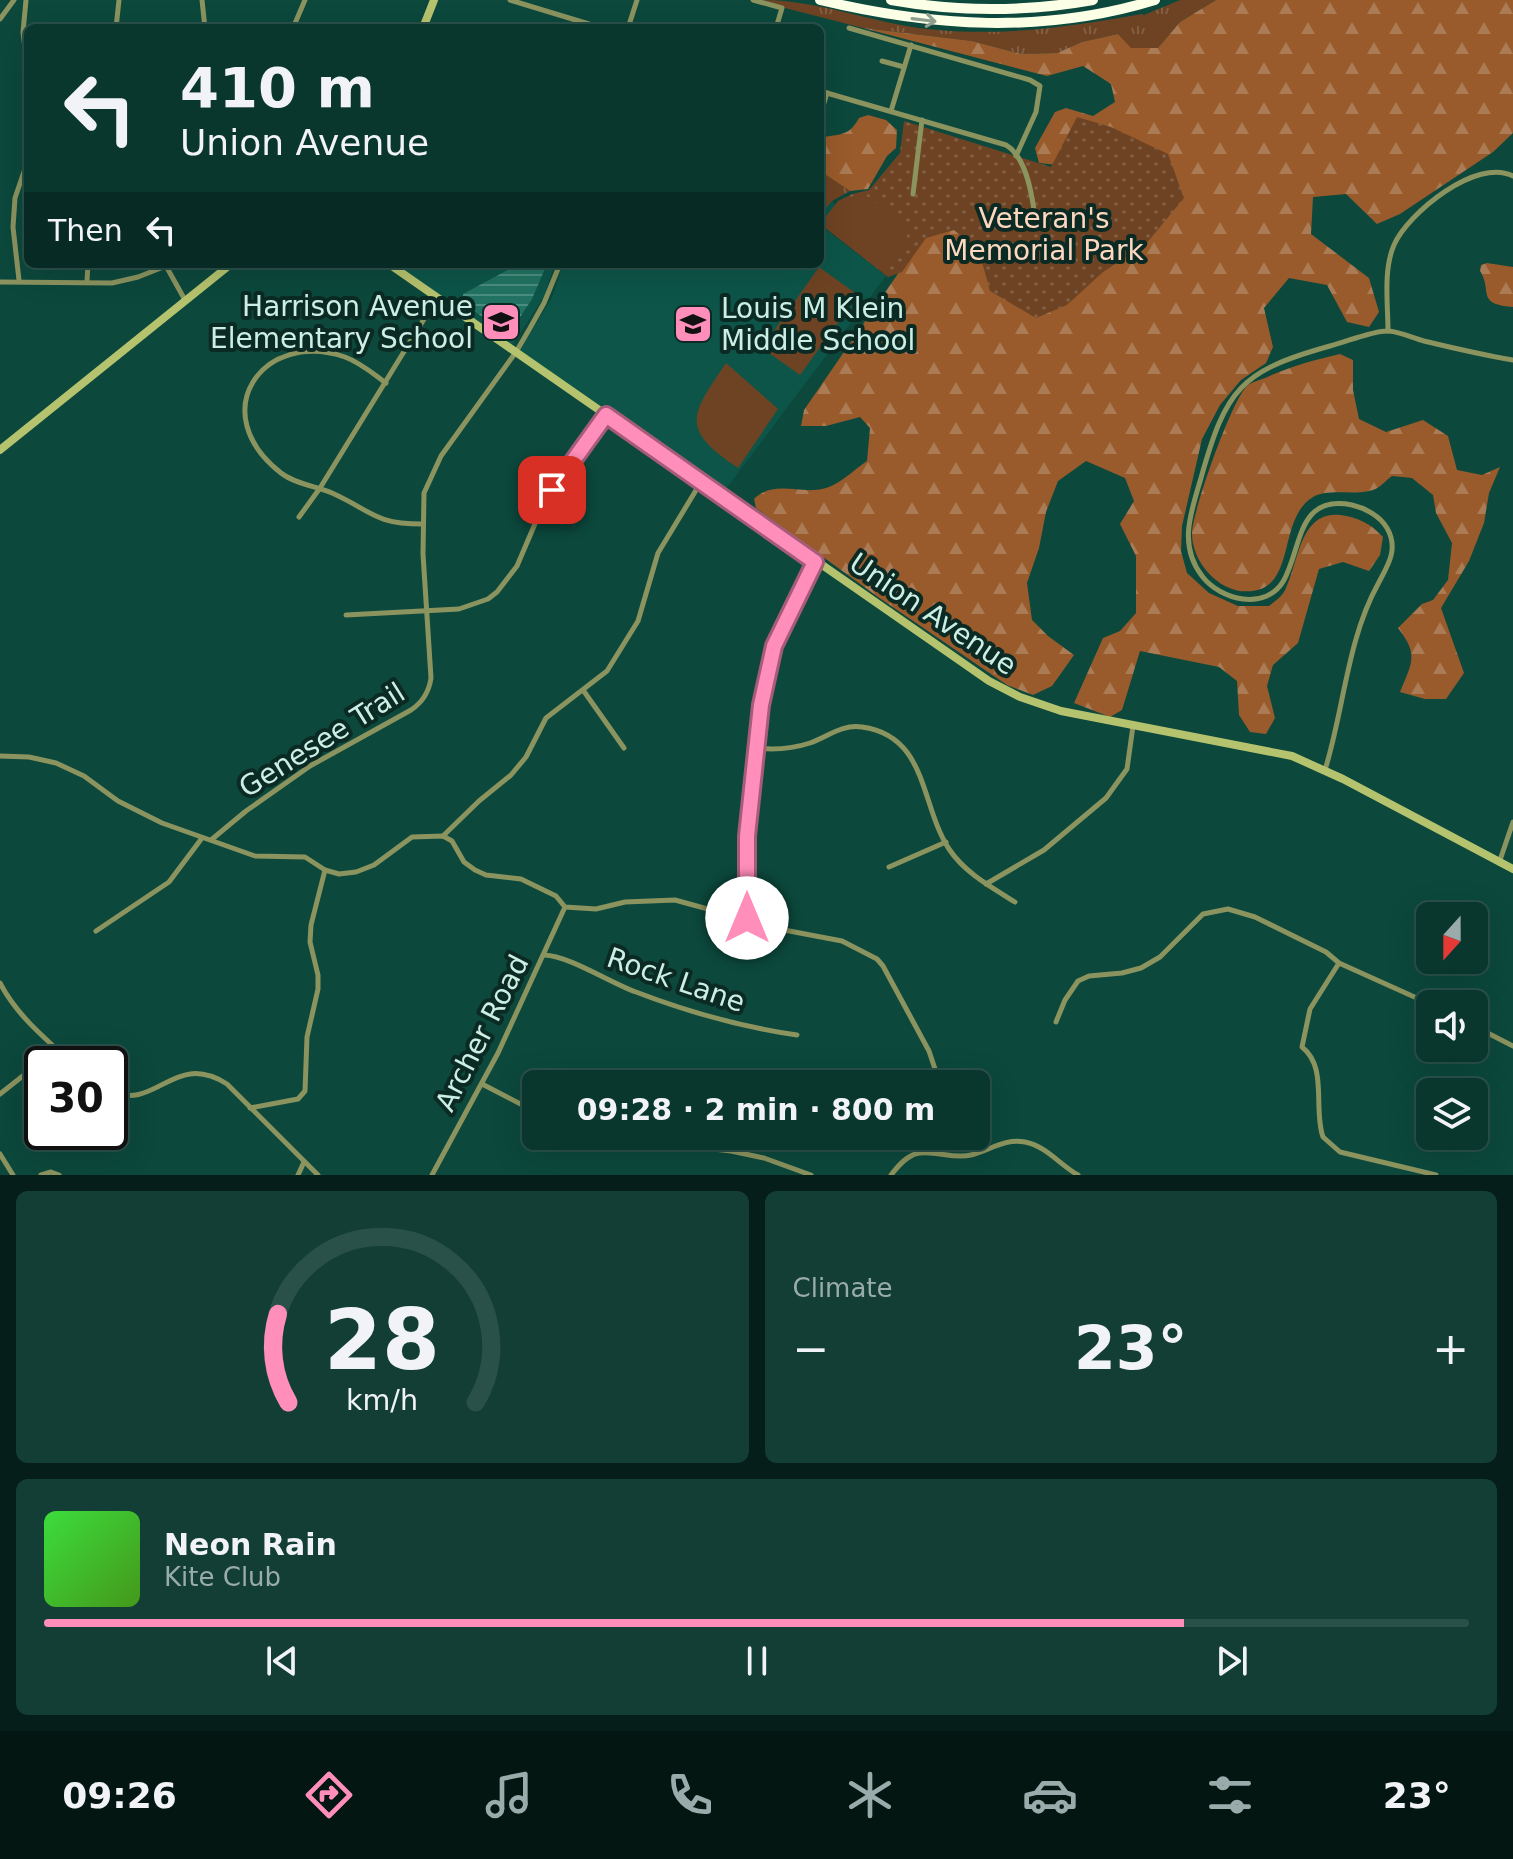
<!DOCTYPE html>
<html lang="en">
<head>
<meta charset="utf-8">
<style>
  body { margin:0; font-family:"DejaVu Sans",sans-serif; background:#123e35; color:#f1f3f6; height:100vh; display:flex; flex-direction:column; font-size:30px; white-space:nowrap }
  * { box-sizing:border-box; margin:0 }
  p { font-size:26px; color:#99abaa }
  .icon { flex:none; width:44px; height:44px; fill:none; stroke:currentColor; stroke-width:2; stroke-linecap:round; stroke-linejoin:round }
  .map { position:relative; height:1175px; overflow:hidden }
  .side { display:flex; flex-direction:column; gap:16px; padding:16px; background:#051e19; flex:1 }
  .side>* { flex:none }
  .top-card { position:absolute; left:24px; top:24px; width:800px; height:244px; border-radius:12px; box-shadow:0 8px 32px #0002,0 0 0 2px #295049; background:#09362d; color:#f1f3f6; overflow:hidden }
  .needle { width:52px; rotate:201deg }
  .fabs { position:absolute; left:1416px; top:902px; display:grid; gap:16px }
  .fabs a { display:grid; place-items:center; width:72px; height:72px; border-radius:12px; background:#09362d; box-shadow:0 8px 32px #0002,0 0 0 2px #295049; font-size:40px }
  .speed { position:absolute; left:24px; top:1046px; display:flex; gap:16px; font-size:40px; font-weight:700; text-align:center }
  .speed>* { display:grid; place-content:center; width:104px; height:104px; border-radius:50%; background:#09362d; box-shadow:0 8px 32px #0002,0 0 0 2px #295049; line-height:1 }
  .speed .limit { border:4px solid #111; border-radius:12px; background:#fff; color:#111 }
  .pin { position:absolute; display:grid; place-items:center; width:68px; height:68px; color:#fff; margin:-34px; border-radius:16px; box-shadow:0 4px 12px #0006 }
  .me { position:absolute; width:88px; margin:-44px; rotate:0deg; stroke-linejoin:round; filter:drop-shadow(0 0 6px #0008) }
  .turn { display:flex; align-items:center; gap:28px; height:168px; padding:0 24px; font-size:36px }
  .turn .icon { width:104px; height:104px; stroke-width:2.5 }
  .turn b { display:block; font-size:56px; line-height:68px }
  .then { display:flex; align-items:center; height:76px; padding:0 24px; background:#0003; gap:16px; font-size:30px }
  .big { font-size:60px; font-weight:700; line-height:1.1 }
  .side .card { flex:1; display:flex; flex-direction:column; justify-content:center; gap:12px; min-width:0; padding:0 28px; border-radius:12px; background:#123e35 }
  .side .dial { align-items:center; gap:0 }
  .dial svg { height:208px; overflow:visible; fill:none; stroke:#295049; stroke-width:7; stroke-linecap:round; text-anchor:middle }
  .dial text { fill:#f1f3f6; stroke:none }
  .song { display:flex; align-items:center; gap:24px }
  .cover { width:96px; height:96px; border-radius:12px; background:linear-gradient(135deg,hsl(120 70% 55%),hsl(100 70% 35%)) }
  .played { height:8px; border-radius:4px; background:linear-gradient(90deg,#ff8eba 80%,#295049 80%) }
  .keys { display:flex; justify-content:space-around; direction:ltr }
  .heat { display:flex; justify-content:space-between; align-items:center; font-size:44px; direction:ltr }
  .side .tiles { flex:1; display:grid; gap:16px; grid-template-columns:1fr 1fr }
  .card:last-child { grid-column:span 2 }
  .trip { position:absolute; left:522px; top:1070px; width:468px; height:80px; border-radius:12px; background:#09362d; box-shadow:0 8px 32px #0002,0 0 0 2px #295049; font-weight:700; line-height:80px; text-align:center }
  .tab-bar { display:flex; height:128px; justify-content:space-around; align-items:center; background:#041612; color:#99abaa }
  .tab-bar .icon { width:56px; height:56px }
  .tab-bar .active { color:#ff8eba }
  .tab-bar b { font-size:36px; color:#f1f3f6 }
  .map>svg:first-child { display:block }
  .built { fill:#0d5549 }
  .grass { fill:url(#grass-tufts) }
  .forest { fill:url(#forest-firs) }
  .park { fill:url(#park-dots) }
  .pitch { fill:#6e4323 }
  .water { fill:url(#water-rules) }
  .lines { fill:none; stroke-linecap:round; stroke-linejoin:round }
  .street { stroke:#8b935f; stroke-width:5 }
  .secondary { stroke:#b6c36e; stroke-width:8 }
  .highway { stroke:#faffe6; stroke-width:10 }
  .oneway { stroke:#8f9f8f }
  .route-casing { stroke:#a65c79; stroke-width:20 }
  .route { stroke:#ff8eba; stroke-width:14 }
  .labels { text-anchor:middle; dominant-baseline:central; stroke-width:8; stroke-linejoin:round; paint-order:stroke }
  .park-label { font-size:28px; fill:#fdd8bf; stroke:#0c2a24 }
  .poi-label { font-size:28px; fill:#ccefe5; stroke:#0c2a24; text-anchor:end }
  .street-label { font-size:28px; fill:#ccefe5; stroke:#0c2a24 }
</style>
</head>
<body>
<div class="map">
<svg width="1513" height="1175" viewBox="0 0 1513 1175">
  <defs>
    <pattern id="grass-tufts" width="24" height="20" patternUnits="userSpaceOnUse" patternTransform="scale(2)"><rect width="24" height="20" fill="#6e4323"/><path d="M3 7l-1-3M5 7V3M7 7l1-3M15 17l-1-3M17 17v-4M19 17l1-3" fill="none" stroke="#825e43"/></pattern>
    <pattern id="forest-firs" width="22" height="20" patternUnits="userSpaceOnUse" patternTransform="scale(2)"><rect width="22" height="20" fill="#995b2b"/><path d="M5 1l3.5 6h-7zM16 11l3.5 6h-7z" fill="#aa7b54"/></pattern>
    <pattern id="park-dots" width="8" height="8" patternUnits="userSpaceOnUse" patternTransform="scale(2)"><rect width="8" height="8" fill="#6e4323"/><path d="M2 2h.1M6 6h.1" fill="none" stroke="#825e43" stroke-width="1.8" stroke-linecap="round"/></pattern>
    <pattern id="water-rules" width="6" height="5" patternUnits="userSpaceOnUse" patternTransform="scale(2)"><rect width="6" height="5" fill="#227363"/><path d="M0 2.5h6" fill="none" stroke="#4b8e81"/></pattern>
  </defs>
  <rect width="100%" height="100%" fill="#0c483c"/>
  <g class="built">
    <path d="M820,191L828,194L835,205L821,226L886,276L723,493L519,351L552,298L563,264H820Z"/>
    <path d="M393,264H555L543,298L511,347Z"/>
  </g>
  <g class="grass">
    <path d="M763,0C818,0 872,23 927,29C1000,37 1070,27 1142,14L1144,15L1180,0H1216L1180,22L1158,48H1130L1118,34L1082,42L1057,53L1021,54L972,41L863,28L785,8Z"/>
    <path d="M820,171L850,191L832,201L820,214Z"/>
  </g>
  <g class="forest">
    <path d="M1216,0H1513V133L1493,152L1400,214L1377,224L1346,194L1313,197L1311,234L1369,278L1379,312L1369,327L1347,322L1327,285L1289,278L1264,308L1273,347L1266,363L1241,380L1220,405L1202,439L1182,526L1181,551L1187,573L1209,593L1238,606H1269C1275,601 1283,596 1286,588C1299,561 1300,511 1340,515C1358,517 1371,524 1383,537L1380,555L1369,571L1343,562L1319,569L1298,643L1273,665L1267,686L1275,718L1266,734L1250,732L1239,715L1237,681L1219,667L1140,651L1122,710L1110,717L1074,703L1103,638L1120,631L1136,613V556L1120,524L1134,501L1125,478L1086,461L1058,481L1046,512L1039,548L1027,583L1032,620L1048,636L1074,655L1052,686L1033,695L1007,685L878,597L756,508L754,499C775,478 803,497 829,487C842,482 855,469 867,461L870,428L860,417L826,426H801L804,410L926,233L1068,166L1039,163L1035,148L1055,112L1066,108L1093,116L1115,102L1111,84L1083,66L1047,76L863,28L972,41L1021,54L1057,53L1082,42L1118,34L1131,48H1158L1180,22Z"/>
    <path d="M868,115L886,120L897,130L896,148L887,156L868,189L850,191L820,171V142L824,137C842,134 850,135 859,118Z"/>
    <path d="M1487,263L1513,267V307C1475,304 1493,291 1480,271L1481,265Z"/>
    <path d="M1340,354L1353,360V390L1359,419L1386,432L1423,420L1448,436L1457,470L1482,475L1500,467L1489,493L1484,523L1469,561L1441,608L1464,673L1446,699H1425L1400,692C1412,662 1419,655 1398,628L1422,604L1433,600L1448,580L1452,543L1436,513L1433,495L1412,478L1392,476C1386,480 1380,488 1373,490C1354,496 1329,488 1313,497C1280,517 1294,576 1261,589C1226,601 1191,565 1192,532C1193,511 1232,398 1248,385C1252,382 1260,380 1265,378C1290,367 1313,360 1340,354Z"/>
  </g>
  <path class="park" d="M1077,117L1111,127L1168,154L1184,198L1146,244L1103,272L1067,305L1036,318L990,291L979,251L954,230L926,238L902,272L888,277L820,224L838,201L852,194L869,190L900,153L904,121L1051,167Z"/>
  <g class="pitch">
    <path d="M861,192L909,225L910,230L886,275L822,225L840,203Z"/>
    <path d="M819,267L858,295L800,375L762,348Z"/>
    <path d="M726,363L778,409L738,468C680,429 690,416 726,363Z"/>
  </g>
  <path class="water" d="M519,264H547L532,299L510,332L503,331L464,304L463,294Z"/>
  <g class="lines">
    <g class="street">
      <path d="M26,0L23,32L28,74"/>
      <path d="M202,0L205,28"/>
      <path d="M510,0L602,28"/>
      <path d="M753,0L782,8L776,28"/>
      <path d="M0,19L14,0"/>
      <path d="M116,28L119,0"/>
      <path d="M293,28L305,0"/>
      <path d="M628,28L637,0"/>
      <path d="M849,28L1030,80L1040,86L1036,112L1016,156"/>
      <path d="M882,61L904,67"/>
      <path d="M820,91L1006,145C1025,156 1031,189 1034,210"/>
      <path d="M891,111L911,45"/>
      <path d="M820,116L827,93"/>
      <path d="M913,194L922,120"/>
      <path d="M166,266L185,300"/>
      <path d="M19,280L13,227L15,198L28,160"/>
      <path d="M87,281L88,264"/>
      <path d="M0,282L112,283L138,277L166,266"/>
      <path d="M1388,331C1388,305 1383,270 1394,245C1408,213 1477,157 1513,176"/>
      <path d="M386,383C372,373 361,363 345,357C262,329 204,413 281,473C295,484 316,486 332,493C372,511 374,524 422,524"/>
      <path d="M299,517L320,488L437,298"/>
      <path d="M346,615L459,609L488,599L497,592L517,566L543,505L605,415"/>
      <path d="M583,690L624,748"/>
      <path d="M755,748C774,750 792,749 810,743C828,737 841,724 862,727C928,736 920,805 949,849C965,873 991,887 1015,902"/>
      <path d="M0,756L29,757L56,763L84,776L118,801L162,823L255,856L305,857L325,870L339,874L356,872L374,865L412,837L443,836L452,841L464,862L475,870L486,875L521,879L556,896L565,907L596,909L625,902L675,900L784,930L842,941L877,959L883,966L929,1051L940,1084"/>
      <path d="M1325,770C1344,709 1347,640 1378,584C1388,565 1399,549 1387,528C1380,516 1365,508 1352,505C1297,494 1302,547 1284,580C1266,612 1220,600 1202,576C1178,545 1191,512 1201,478C1226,389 1240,371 1330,346C1346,342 1374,330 1389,331C1400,332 1413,338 1424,341C1453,348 1483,355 1513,360"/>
      <path d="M443,836L479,801L511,775L526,757L546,718L607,671L638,621L658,553L701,482"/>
      <path d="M211,840L246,811L310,766L411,710C423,702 429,692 431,678L423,554L424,493L441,456L516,352L530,328L544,303L560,264"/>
      <path d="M1499,863L1513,822"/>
      <path d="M889,867L946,842"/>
      <path d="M986,884L1044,850L1106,798L1127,769L1133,726"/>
      <path d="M747,918V836L761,705L774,646L815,562"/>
      <path d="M96,931L169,882L202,838"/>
      <path d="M544,955C570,956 610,983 636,992C688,1012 742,1027 797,1035"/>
      <path d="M1339,963L1310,1009L1302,1047C1328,1067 1313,1109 1323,1137L1340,1152L1436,1175"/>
      <path d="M0,983C17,1016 46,1039 73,1064"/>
      <path d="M1056,1022L1065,1000L1078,981L1089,976L1122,973L1141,968L1160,957L1203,914L1228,909L1255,917L1326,952L1339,963L1430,1004"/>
      <path d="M1474,1026L1513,1046"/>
      <path d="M482,1084L536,1112"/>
      <path d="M110,1091C157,1112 173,1050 227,1084L318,1175"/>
      <path d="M0,1094L57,1049"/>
      <path d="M250,1108L298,1099L305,1091L307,1037L318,989V975L310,942L311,925L325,870"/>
      <path d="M598,1136L731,1151L764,1158L811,1175"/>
      <path d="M917,1153L925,1136"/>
      <path d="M0,1154L13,1175"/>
      <path d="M41,1175L51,1172L59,1175"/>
      <path d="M298,1175L304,1162"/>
      <path d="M432,1175L498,1053L565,907"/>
      <path d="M891,1175C898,1166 908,1154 920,1153C937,1151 954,1159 971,1155C989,1151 1004,1138 1025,1142C1046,1146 1060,1165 1078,1175"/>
    </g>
    <g class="secondary">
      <path d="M423,28L434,0"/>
      <path d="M389,264L989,681L1020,697L1061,711L1292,756L1343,779L1513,869"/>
      <path d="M0,450L231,264"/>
    </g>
    <g class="highway">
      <path d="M820,0C932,27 1044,34 1155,0"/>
      <path d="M891,0C958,12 1026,12 1093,0"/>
    </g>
  </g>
  <defs><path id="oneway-shaft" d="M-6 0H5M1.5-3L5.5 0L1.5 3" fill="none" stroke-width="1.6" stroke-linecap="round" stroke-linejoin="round" transform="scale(2)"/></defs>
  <use class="oneway" href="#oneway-shaft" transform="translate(924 20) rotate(7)"/>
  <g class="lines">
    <defs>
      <path id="route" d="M552,490L606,415L815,562L774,646L761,705L747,836V918"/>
    </defs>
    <use href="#route" class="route-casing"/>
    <use href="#route" class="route"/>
  </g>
  <defs>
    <symbol id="school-square" viewBox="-11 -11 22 22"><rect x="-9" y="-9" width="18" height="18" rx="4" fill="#ff8eba" stroke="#0c2a24"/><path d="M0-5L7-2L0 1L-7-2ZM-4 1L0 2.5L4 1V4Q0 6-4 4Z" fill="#111"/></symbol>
  </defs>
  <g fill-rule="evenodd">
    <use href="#school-square" x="479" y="300" width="44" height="44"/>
    <use href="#school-square" x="671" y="302" width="44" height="44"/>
  </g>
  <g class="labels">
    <g class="park-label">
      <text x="1044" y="218">Veteran's<tspan x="1044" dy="32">Memorial Park</tspan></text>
    </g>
    <g class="poi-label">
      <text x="473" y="306">Harrison Avenue<tspan x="473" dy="32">Elementary School</tspan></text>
      <text x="721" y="308" text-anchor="start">Louis M Klein<tspan x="721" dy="32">Middle School</tspan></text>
    </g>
    <g class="street-label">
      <text transform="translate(933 614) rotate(34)">Union Avenue</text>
      <text transform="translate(322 740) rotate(-32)">Genesee Trail</text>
      <text transform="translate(676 980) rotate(19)">Rock Lane</text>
      <text transform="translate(482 1033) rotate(-63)">Archer Road</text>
    </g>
  </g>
</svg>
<div class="fabs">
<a><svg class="needle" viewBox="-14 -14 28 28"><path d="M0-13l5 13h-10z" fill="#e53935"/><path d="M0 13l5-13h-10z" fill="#99abaa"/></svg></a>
<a><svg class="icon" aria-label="sound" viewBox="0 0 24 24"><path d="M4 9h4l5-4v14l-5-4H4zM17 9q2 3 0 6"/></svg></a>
<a><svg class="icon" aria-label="layers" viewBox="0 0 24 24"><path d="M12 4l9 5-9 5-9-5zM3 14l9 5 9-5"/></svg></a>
</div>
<div class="speed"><div class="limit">30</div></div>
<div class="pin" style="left:552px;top:490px;background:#d93025"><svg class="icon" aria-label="arrive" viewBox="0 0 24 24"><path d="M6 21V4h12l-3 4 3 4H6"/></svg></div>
<svg class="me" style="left:747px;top:918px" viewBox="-20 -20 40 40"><circle r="19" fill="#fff"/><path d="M0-13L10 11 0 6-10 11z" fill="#ff8eba"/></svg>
<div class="trip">09:28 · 2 min · 800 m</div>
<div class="top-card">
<div class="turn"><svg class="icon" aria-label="left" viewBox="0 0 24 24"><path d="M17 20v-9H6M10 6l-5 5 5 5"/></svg><div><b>410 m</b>Union Avenue</div></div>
<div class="then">Then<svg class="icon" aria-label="left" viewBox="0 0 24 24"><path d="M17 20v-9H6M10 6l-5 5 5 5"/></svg></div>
</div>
</div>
<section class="side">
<div class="tiles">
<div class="card dial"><svg viewBox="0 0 100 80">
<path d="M14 69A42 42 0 1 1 86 69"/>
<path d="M14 69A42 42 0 0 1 10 35" stroke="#ff8eba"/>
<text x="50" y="56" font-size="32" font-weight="700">28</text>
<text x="50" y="72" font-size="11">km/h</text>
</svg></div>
<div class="card"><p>Climate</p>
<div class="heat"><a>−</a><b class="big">23°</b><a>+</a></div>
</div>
<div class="card">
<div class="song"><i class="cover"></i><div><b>Neon Rain</b><p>Kite Club</p></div></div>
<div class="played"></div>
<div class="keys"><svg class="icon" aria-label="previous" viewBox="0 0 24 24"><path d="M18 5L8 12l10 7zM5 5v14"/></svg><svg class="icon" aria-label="pause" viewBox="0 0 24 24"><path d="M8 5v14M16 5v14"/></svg><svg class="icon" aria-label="next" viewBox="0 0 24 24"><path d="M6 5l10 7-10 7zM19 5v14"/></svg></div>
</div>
</div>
</section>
<nav class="tab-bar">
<b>09:26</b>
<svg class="icon active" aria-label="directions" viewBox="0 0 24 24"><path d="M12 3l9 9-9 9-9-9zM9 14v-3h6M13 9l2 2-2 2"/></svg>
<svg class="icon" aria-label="music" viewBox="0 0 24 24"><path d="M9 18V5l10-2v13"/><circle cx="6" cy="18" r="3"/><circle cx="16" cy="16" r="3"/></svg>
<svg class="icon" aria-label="phone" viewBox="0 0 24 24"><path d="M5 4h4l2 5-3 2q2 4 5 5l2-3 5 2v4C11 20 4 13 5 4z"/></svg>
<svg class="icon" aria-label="climate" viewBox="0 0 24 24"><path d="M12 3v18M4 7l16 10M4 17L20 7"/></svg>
<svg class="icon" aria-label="car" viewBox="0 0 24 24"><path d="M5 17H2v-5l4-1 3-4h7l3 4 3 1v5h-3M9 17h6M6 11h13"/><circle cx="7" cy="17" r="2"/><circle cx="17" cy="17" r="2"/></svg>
<svg class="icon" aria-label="filters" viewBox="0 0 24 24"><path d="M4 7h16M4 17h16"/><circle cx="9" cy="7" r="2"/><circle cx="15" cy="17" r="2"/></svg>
<b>23°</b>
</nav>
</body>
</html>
